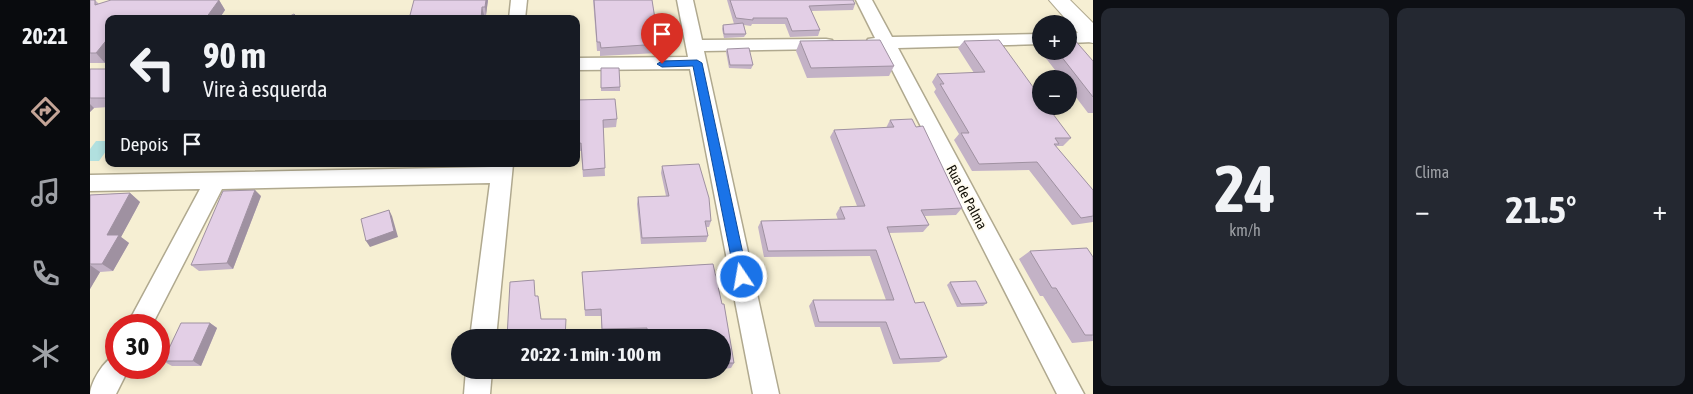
<!DOCTYPE html>
<html lang="pt">
<head>
<meta charset="utf-8">
<style>
  body { margin:0; font-family:"Asap Condensed",sans-serif; background:#242831; color:#f1f3f6; height:100vh; display:flex; flex-direction:column; font-size:19px; white-space:nowrap }
  * { box-sizing:border-box; margin:0 }
  p { font-size:16px; color:#9ea1a6 }
  .icon { flex:none; width:28px; height:28px; fill:none; stroke:currentColor; stroke-width:2; stroke-linecap:round; stroke-linejoin:round }
  .map { position:relative; flex:1; overflow:hidden }
  .details { display:flex; flex-direction:column; gap:8px; padding:8px; background:#0d0f14; width:600px }
  .details>* { flex:none }
  .top-card { position:absolute; left:15px; top:15px; width:475px; height:152px; border-radius:10px; box-shadow:0 2px 8px #0003; background:#171b24; color:#f1f3f6; overflow:hidden }
  .fabs { position:absolute; left:942px; top:15px; display:grid; gap:10px }
  .fabs a { display:grid; place-items:center; width:45px; height:45px; border-radius:50%; background:#171b24; box-shadow:0 2px 8px #0003; font-size:25px }
  .speed { position:absolute; left:15px; top:314px; display:flex; gap:10px; font-size:25px; font-weight:700; text-align:center }
  .speed>* { display:grid; place-content:center; width:65px; height:65px; border-radius:50%; background:#171b24; box-shadow:0 2px 8px #0003; line-height:1 }
  .speed .limit { border:8px solid #d22; background:#fff; color:#111 }
  .pin { position:absolute; display:grid; place-items:center; width:42px; height:42px; color:#fff; margin:-51px -21px; border-radius:50% 50% 50% 0; rotate:-45deg; box-shadow:0 0 5px #0007 }
  .pin .icon { rotate:45deg }
  .me { position:absolute; width:55px; margin:-28px; rotate:348deg; stroke-linejoin:round; filter:drop-shadow(0 0 4px #0008) }
  .turn { display:flex; align-items:center; gap:18px; height:105px; padding:0 15px; font-size:22px }
  .turn .icon { width:65px; height:65px; stroke-width:2.5 }
  .turn b { display:block; font-size:35px; line-height:42px }
  .then { display:flex; align-items:center; height:48px; padding:0 15px; background:#0003; gap:10px; font-size:19px }
  .big { font-size:38px; font-weight:700; line-height:1.1 }
  .details .tile { flex:1; display:flex; flex-direction:column; justify-content:center; gap:8px; min-width:0; padding:0 18px; border-radius:10px; background:#242831 }
  .details .dial { align-items:center; gap:0 }
  .dial b { font-size:65px; line-height:1 }
  .heat { display:flex; justify-content:space-between; align-items:center; font-size:28px; direction:ltr }
  .details .tiles { flex:1; display:grid; gap:8px; grid-template-columns:repeat(2,1fr) }
  .trip { position:absolute; left:361px; top:329px; width:280px; height:50px; border-radius:25px; background:#171b24; box-shadow:0 2px 8px #0003; font-weight:700; line-height:50px; text-align:center }
  main { display:flex; flex:1; min-height:0 }
  .dock { display:flex; flex-direction:column; width:90px; justify-content:space-around; align-items:center; background:#090b0e; color:#9ea1a6 }
  .dock .icon { width:35px; height:35px }
  .dock .current { color:#c4a597 }
  .dock b { font-size:22px; color:#f1f3f6 }
  .map>svg:first-child { display:block }
  .water { fill:#b1e0df }
  .lines { fill:none; stroke-linecap:round; stroke-linejoin:round }
  .minor-casing { stroke:#b0a98f; stroke-width:3 }
  .secondary-casing { stroke:#b0a98f; stroke-width:2 }
  .minor { fill:#fff; fill-rule:evenodd }
  .secondary { fill:#fff; fill-rule:evenodd }
  .wall { fill:#c3b2c6 }
  .shaded-wall { fill:#9f91a1 }
  .building { fill:#e3cfe6; stroke:#9f91a1 }
  .route { fill:#1a73e8; stroke:#114b97 }
  .labels { text-anchor:middle; dominant-baseline:central; stroke-width:4; stroke-linejoin:round; paint-order:stroke }
  .street-label { font-size:14px; fill:#110e05; stroke:#fffcf1 }
</style>
</head>
<body>
<main>
<nav class="dock">
<b>20:21</b>
<svg class="icon current" aria-label="directions" viewBox="0 0 24 24"><path d="M12 3l9 9-9 9-9-9zM9 14v-3h6M13 9l2 2-2 2"/></svg>
<svg class="icon" aria-label="music" viewBox="0 0 24 24"><path d="M9 18V5l10-2v13"/><circle cx="6" cy="18" r="3"/><circle cx="16" cy="16" r="3"/></svg>
<svg class="icon" aria-label="phone" viewBox="0 0 24 24"><path d="M5 4h4l2 5-3 2q2 4 5 5l2-3 5 2v4C11 20 4 13 5 4z"/></svg>
<svg class="icon" aria-label="climate" viewBox="0 0 24 24"><path d="M12 3v18M4 7l16 10M4 17L20 7"/></svg>
</nav>
<div class="map">
<svg width="1003" height="394" viewBox="0 0 1003 394">
  <rect width="100%" height="100%" fill="#f6efd3"/>
  <path class="water" d="M6,141H19V147L9,161H0V149Z"/>
  <g class="lines">
    <defs>
      <g id="minor">
        <path d="M421,0H437L435,19H419Z"/>
        <path d="M587,0H603L612,40L736,39L742,40L744,44L742,48L736,49L614,51L689,394H663L600,69L486,70V58L598,57Z"/>
        <path d="M766,0H782L802,37L951,34V44L808,48L994,394H967L791,48L778,47L776,43L778,39L785,38Z"/>
        <path d="M1003,32V42L979,43V33Z"/>
        <path d="M403,164H423L406,338H380L400,183L132,189L62,325H37L110,189L0,191V175L402,167Z"/>
        <path d="M26,355V368H39L26,394H0C1,381 14,360 26,355Z"/>
        <path d="M376,370H402L400,394H374Z"/>
      </g>
      <path id="secondary" d="M959,0H980L1003,23V43L995,41Z"/>
    </defs>
    <use href="#minor" class="minor-casing"/>
    <use href="#secondary" class="secondary-casing"/>
    <use href="#minor" class="minor"/>
    <use href="#secondary" class="secondary"/>
  </g>
  <g class="wall">
    <path d="M0,0H5L9,4L129,0L135,10L129,19H19L15,63H0Z"/>
    <path d="M398,0L396,15L319,19Z"/>
    <path d="M503,0H562L569,44L568,53L510,56V51H507Z"/>
    <path d="M637,0H763L765,4L763,10L721,11L730,30L728,36L700,37L695,24H662L661,26L654,25L656,34L654,37L634,38L632,29L633,25L644,24Z"/>
    <path d="M710,41L804,66L799,76L717,78L706,51Z"/>
    <path d="M874,41L981,138L973,146H967L966,147L1003,190V222L982,225L939,170L882,171L864,140L869,134L844,92L846,89L842,82L847,74L884,73L868,48Z"/>
    <path d="M951,44V51H979L1003,61V113H998L979,88V79H972L948,48Z"/>
    <path d="M637,49L663,65L661,69L639,68L636,52Z"/>
    <path d="M511,68L530,87V91H511Z"/>
    <path d="M0,69H19V107L4,108L0,112Z"/>
    <path d="M486,100L527,119L526,127L513,128L515,176L493,177L491,151H486Z"/>
    <path d="M800,120L872,208L866,215L835,216L839,225L833,232L799,233L825,303L857,357L849,362L803,364L790,327H725L719,306L723,300H796L780,256L674,257L668,227L671,221L748,220L746,214L750,207L767,206L740,137L744,130L796,128Z"/>
    <path d="M572,166L621,221L619,227H616L618,236L616,242L551,244L547,204L548,197L576,196L571,173Z"/>
    <path d="M40,193L50,202L31,237L39,243L23,271L10,272L0,289V195Z"/>
    <path d="M171,196L143,269L109,271L101,265Z"/>
    <path d="M940,251L1003,257V341L982,343L953,296H950L929,259Z"/>
    <path d="M623,264L632,304H634L644,363L641,368L632,369V338H556V334L512,335L511,316H495L492,272Z"/>
    <path d="M860,282L897,303L893,306L867,307L857,285Z"/>
    <path d="M120,323L127,328L111,366H82L73,361Z"/>
  </g>
  <g class="shaded-wall">
    <path d="M129,0L135,10L129,19H116V18Z"/>
    <path d="M396,0H398L396,15L395,7Z"/>
    <path d="M392,7L394,15L393,19H391Z"/>
    <path d="M19,37V58L15,63L6,53Z"/>
    <path d="M0,104L4,108L0,112Z"/>
    <path d="M165,190L171,196L143,269L137,263Z"/>
    <path d="M40,193L50,202L31,237L39,243L23,271L12,264L17,235Z"/>
    <path d="M299,210L302,216L308,237L280,247L276,241Z"/>
    <path d="M0,265L10,272L0,289Z"/>
    <path d="M120,323L127,328L111,366L103,361Z"/>
  </g>
  <g class="building">
    <path d="M0,0H5V5L21,0H129L116,18L35,17L34,19H19V37L6,53H0Z"/>
    <path d="M324,0H396L395,7H392L391,19H319Z"/>
    <path d="M504,0H562L569,44L511,48L510,42H507Z"/>
    <path d="M640,0H763L765,4L719,6L730,30L702,31L697,18H663V20L646,18Z"/>
    <path d="M204,14L209,19H194Z"/>
    <path d="M653,23L656,34H634L633,25Z"/>
    <path d="M979,38H983L1003,61V97L967,51H979Z"/>
    <path d="M790,40L804,66L721,68L710,41Z"/>
    <path d="M909,40L951,98V106H957L981,138H965L969,144H964L1003,190V216L991,218L947,162L889,164L871,133H879L850,84H854L847,74L895,72L874,41Z"/>
    <path d="M659,48L663,65H640L637,49Z"/>
    <path d="M511,68H529L530,87L511,88Z"/>
    <rect x="0" y="69" width="19" height="29"/>
    <path d="M525,99L527,119L513,120L515,168L493,170L491,143L486,144V100Z"/>
    <path d="M822,119L826,127L833,126L872,208L831,210L839,225L797,227L825,303L834,302L857,357L810,359L796,322H729L723,300H804L786,250L678,251L671,221L755,219L750,207L775,206L744,130L804,127L800,120Z"/>
    <path d="M609,164L619,198L621,221H615L618,236L552,238L548,197L579,196L572,166Z"/>
    <path d="M165,190L137,263L101,265L133,191Z"/>
    <path d="M40,193L17,235H29L12,264H0V195Z"/>
    <path d="M299,210L304,231L276,241L271,219Z"/>
    <path d="M997,248L1003,257V335H995L966,288H962L940,251Z"/>
    <path d="M623,264L632,304H634L644,363H632V338H558L557,328L512,329L511,309L495,310L492,272Z"/>
    <path d="M444,280L445,296H448L451,319H476L475,338H417L420,282Z"/>
    <path d="M886,281L897,303L871,304L860,282Z"/>
    <path d="M91,323H120L103,361H73Z"/>
  </g>
  <path class="route" d="M607,60L612,63L658,277L656,281L652,283L647,281L645,277L603,66L572,67L567,64L572,61Z"/>
  <g class="labels">
    <g class="street-label">
      <text transform="translate(877 197) rotate(62)">Rua de Palma</text>
    </g>
  </g>
</svg>
<div class="fabs">
<a>+</a>
<a>−</a>
</div>
<div class="speed"><div class="limit">30</div></div>
<div class="pin" style="left:572px;top:64px;background:#d93025"><svg class="icon" aria-label="arrive" viewBox="0 0 24 24"><path d="M6 21V4h12l-3 4 3 4H6"/></svg></div>
<svg class="me" style="left:652px;top:277px" viewBox="-20 -20 40 40"><circle r="17" fill="#1a73e8" stroke="#fff" stroke-width="3"/><path d="M0-11L8 9 0 5-8 9z" fill="#fff"/></svg>
<div class="trip">20:22 · 1 min · 100 m</div>
<div class="top-card">
<div class="turn"><svg class="icon" aria-label="left" viewBox="0 0 24 24"><path d="M17 20v-9H6M10 6l-5 5 5 5"/></svg><div><b>90 m</b>Vire à esquerda</div></div>
<div class="then">Depois<svg class="icon" aria-label="arrive" viewBox="0 0 24 24"><path d="M6 21V4h12l-3 4 3 4H6"/></svg></div>
</div>
</div>
<section class="details">
<div class="tiles">
<div class="tile dial"><b>24</b><p>km/h</p></div>
<div class="tile"><p>Clima</p>
<div class="heat"><a>−</a><b class="big">21.5°</b><a>+</a></div>
</div>
</div>
</section>
</main>
</body>
</html>
